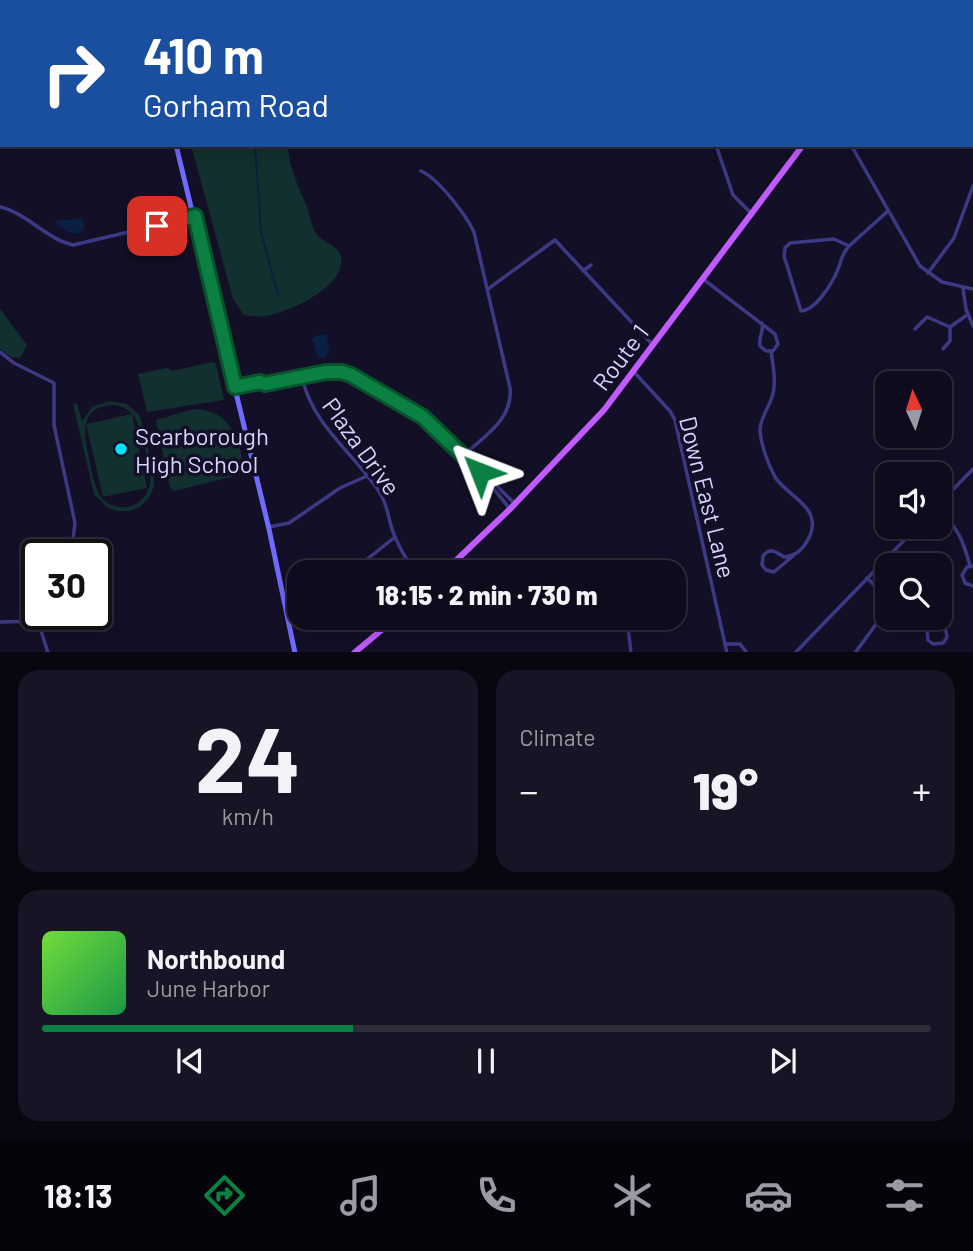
<!DOCTYPE html>
<html lang="en">
<head>
<meta charset="utf-8">
<style>
  body { margin:0; font-family:Barlow,sans-serif; background:#171425; color:#f1f3f6; height:100vh; display:flex; flex-direction:column; font-size:26px; white-space:nowrap }
  * { box-sizing:border-box; margin:0 }
  p { font-size:23px; color:#9b9ba3 }
  .icon { flex:none; width:38px; height:38px; fill:none; stroke:currentColor; stroke-width:2; stroke-linecap:round; stroke-linejoin:round }
  .map { position:relative; height:652px; overflow:hidden }
  .sheet { display:flex; flex-direction:column; gap:18px; padding:18px; background:#08060f; flex:1 }
  .sheet>* { flex:none }
  .hud { position:absolute; left:0px; top:0px; width:973px; height:147px; box-shadow:0 4px 18px #0003,0 0 0 2px #2e2b3b; background:#1a4fa0; color:#fff; overflow:hidden }
  .needle { width:46px; rotate:356deg }
  .buttons { position:absolute; left:875px; top:371px; display:grid; gap:14px }
  .buttons a { display:grid; place-items:center; width:77px; height:77px; border-radius:14px; background:#0e0b1c; box-shadow:0 4px 18px #0003,0 0 0 2px #2e2b3b; font-size:35px }
  .speed { position:absolute; left:21px; top:539px; display:flex; gap:14px; font-size:35px; font-weight:700; text-align:center }
  .speed>* { display:grid; place-content:center; width:91px; height:91px; border-radius:50%; background:#0e0b1c; box-shadow:0 4px 18px #0003,0 0 0 2px #2e2b3b; line-height:1 }
  .speed .limit { border:4px solid #111; border-radius:10px; background:#fff; color:#111 }
  .pin { position:absolute; display:grid; place-items:center; width:60px; height:60px; color:#fff; margin:-30px; border-radius:14px; box-shadow:0 4px 10px #0006 }
  .me { position:absolute; width:77px; margin:-38px; rotate:315deg; stroke-linejoin:round; filter:drop-shadow(0 0 5px #0008) }
  .turn { display:flex; align-items:center; gap:24px; height:147px; padding:0 28px; font-size:32px }
  .turn .icon { width:91px; height:91px; stroke-width:2.5 }
  .turn b { display:block; font-size:49px; line-height:60px }
  .big { font-size:52px; font-weight:800; line-height:1.1 }
  .sheet .widget { flex:1; display:flex; flex-direction:column; justify-content:center; gap:10px; min-width:0; padding:0 24px; border-radius:21px; background:#171425 }
  .sheet .dial { align-items:center; gap:0 }
  .dial b { font-size:91px; line-height:1 }
  .song { display:flex; align-items:center; gap:21px }
  .cover { width:84px; height:84px; border-radius:10px; background:linear-gradient(135deg,hsl(100 70% 55%),hsl(140 70% 35%)) }
  .played { height:7px; border-radius:4px; background:linear-gradient(90deg,#0b8043 35%,#2e2b3b 35%) }
  .keys { display:flex; justify-content:space-around; direction:ltr }
  .heat { display:flex; justify-content:space-between; align-items:center; font-size:38px; direction:ltr }
  .sheet .tiles { flex:1; display:grid; gap:18px; grid-template-columns:1fr 1fr }
  .widget:last-child { grid-column:span 2 }
  .trip { position:absolute; left:287px; top:560px; width:399px; height:70px; border-radius:21px; background:#0e0b1c; box-shadow:0 4px 18px #0003,0 0 0 2px #2e2b3b; font-weight:800; line-height:70px; text-align:center }
  .tabs { display:flex; height:112px; justify-content:space-around; align-items:center; background:#06040b; color:#9b9ba3 }
  .tabs .icon { width:49px; height:49px }
  .tabs .on { color:#0b8043 }
  .tabs b { font-size:32px; color:#f1f3f6 }
  .map>svg:first-child { display:block }
  .green { fill:#12302f; fill-rule:evenodd }
  .water { fill:#0a1f44 }
  .lines { fill:none; stroke-linecap:round; stroke-linejoin:round }
  .stream { stroke:#0a1f44; stroke-width:2 }
  .minor { stroke:#3d3a85; stroke-width:3.5 }
  .secondary { stroke:#6f6bff; stroke-width:5 }
  .primary { stroke:#c25bff; stroke-width:6 }
  .route-casing { stroke:#07532c; stroke-width:18 }
  .route { stroke:#0b8043; stroke-width:12 }
  .poi-dot { fill:#00e5ff; stroke:#130f26; stroke-width:2.5 }
  .labels { text-anchor:middle; dominant-baseline:central; stroke-width:7; stroke-linejoin:round; paint-order:stroke }
  .street-label { font-size:24px; fill:#d9d4ff; stroke:#130f26 }
  .poi-label { font-size:24px; fill:#d9d4ff; stroke:#130f26; text-anchor:start }
</style>
</head>
<body>
<div class="map">
<svg width="973" height="653" viewBox="0 0 973 653">
  <rect width="100%" height="100%" fill="#130f26"/>
  <g class="green">
    <path d="M191,145H288C289,168 298,186 307,207C310,215 311,225 315,232C322,244 339,244 341,257C346,287 289,312 266,316C259,317 251,316 244,315L233,299Z"/>
    <path d="M0,309L27,345L20,358L11,357L0,349Z"/>
    <path d="M212,362L216,364L224,400L147,412L138,374L167,368L172,371Z"/>
    <path d="M109,401L127,404L140,416L154,474V486L149,498L140,507L129,511H117L108,508L94,494L73,404L77,403L82,421L92,407ZM114,405C122,406 128,409 133,415C141,424 151,470 150,482C149,490 146,496 140,501C135,506 127,508 120,507C96,505 94,480 90,462C84,437 77,406 114,405Z"/>
    <path d="M193,409C234,410 238,441 246,473L174,491L170,488L156,420Z"/>
    <path d="M132,414L147,488L103,497L86,424Z"/>
  </g>
  <g class="water">
    <path d="M80,218L84,223V229L78,234L68,232L54,221Z"/>
    <path d="M323,334L327,335L329,352L325,358H320L317,355L312,338Z"/>
  </g>
  <g class="lines">
    <g class="stream">
      <path d="M171,0V2"/>
      <path d="M255,145L261,232L278,295"/>
    </g>
    <g class="minor">
      <path d="M668,0V2"/>
      <path d="M716,145L733,195L751,213"/>
      <path d="M851,145L920,266L942,282L973,289"/>
      <path d="M0,146L4,145"/>
      <path d="M421,171C438,178 466,215 474,232L510,388C513,420 484,436 463,456"/>
      <path d="M0,207C27,213 46,239 73,245L193,217"/>
      <path d="M834,239L849,246C840,256 841,265 835,276C829,288 814,311 801,311L784,256L785,248L790,243Z"/>
      <path d="M849,246L888,211"/>
      <path d="M583,271L591,265"/>
      <path d="M928,273L954,238L973,186"/>
      <path d="M703,279L775,334L778,344L773,351H766L760,346C758,338 764,332 762,323"/>
      <path d="M963,288L966,309L973,326"/>
      <path d="M488,289L555,240L652,344"/>
      <path d="M915,329L927,317L950,327L967,315"/>
      <path d="M943,349L950,341V327"/>
      <path d="M771,351C773,365 776,380 773,394C770,406 760,418 760,430C761,445 768,464 775,477C788,498 828,508 806,543C800,552 794,556 784,557C776,552 770,547 763,556L762,565L766,570L774,572L793,556"/>
      <path d="M0,352L14,363L54,383V425L75,523L71,555"/>
      <path d="M634,372L670,411L675,420L727,653"/>
      <path d="M302,377C312,425 354,453 380,493C387,504 388,516 392,529C397,544 406,559 415,572"/>
      <path d="M235,387L259,382L265,384"/>
      <path d="M237,393C269,385 319,364 351,375L423,417L480,472L510,509"/>
      <path d="M490,484L496,485L515,504"/>
      <path d="M940,503L973,469"/>
      <path d="M940,511C959,530 963,540 970,566"/>
      <path d="M269,527L289,523L340,488L367,476"/>
      <path d="M973,566L967,567L962,575L965,583L973,586"/>
      <path d="M351,572L395,537"/>
      <path d="M867,578L887,598"/>
      <path d="M285,603L299,600"/>
      <path d="M627,618L631,653"/>
      <path d="M911,618L927,630L928,640L933,644L943,643L947,637L946,631L939,624L932,625L927,630"/>
      <path d="M0,622L38,621"/>
      <path d="M725,644H740L747,653"/>
      <path d="M48,653L38,621L61,614"/>
      <path d="M795,653L917,527"/>
      <path d="M855,653L887,609"/>
    </g>
    <g class="secondary">
      <path d="M139,0V2"/>
      <path d="M176,145L269,529L295,653"/>
    </g>
    <g class="primary">
      <path d="M911,2L912,0"/>
      <path d="M444,572L510,509L604,410L803,145"/>
      <path d="M354,653L396,618"/>
    </g>
  </g>
  <g class="lines">
    <defs>
      <path id="route" d="M157,226L195,216L235,387L260,382L265,384L326,372H342L351,375L423,417L480,472"/>
    </defs>
    <use href="#route" class="route-casing"/>
    <use href="#route" class="route"/>
  </g>
  <circle class="poi-dot" cx="121" cy="449" r="7"/>
  <g class="labels">
    <g class="street-label">
      <text transform="translate(620 357) rotate(-53)">Route 1</text>
      <text transform="translate(362 446) rotate(54)">Plaza Drive</text>
      <text transform="translate(708 497) rotate(76)">Down East Lane</text>
    </g>
    <g class="poi-label">
      <text x="135" y="435">Scarborough<tspan x="135" dy="28">High School</tspan></text>
    </g>
  </g>
</svg>
<div class="buttons">
<a><svg class="needle" viewBox="-14 -14 28 28"><path d="M0-13l5 13h-10z" fill="#e53935"/><path d="M0 13l5-13h-10z" fill="#9b9ba3"/></svg></a>
<a><svg class="icon" aria-label="sound" viewBox="0 0 24 24"><path d="M4 9h4l5-4v14l-5-4H4zM17 9q2 3 0 6"/></svg></a>
<a><svg class="icon" aria-label="search" viewBox="0 0 24 24"><circle cx="10" cy="10" r="6"/><path d="M15 15l6 6"/></svg></a>
</div>
<div class="speed"><div class="limit">30</div></div>
<div class="pin" style="left:157px;top:226px;background:#d93025"><svg class="icon" aria-label="arrive" viewBox="0 0 24 24"><path d="M6 21V4h12l-3 4 3 4H6"/></svg></div>
<svg class="me" style="left:480px;top:472px" viewBox="-20 -20 40 40"><path d="M0-17L14 15 0 8-14 15z" fill="#0b8043" stroke="#fff" stroke-width="4"/></svg>
<div class="trip">18:15 · 2 min · 730 m</div>
<div class="hud">
<div class="turn"><svg class="icon" aria-label="right" viewBox="0 0 24 24"><path d="M7 20v-9h11M14 6l5 5-5 5"/></svg><div><b>410 m</b>Gorham Road</div></div>
</div>
</div>
<section class="sheet">
<div class="tiles">
<div class="widget dial"><b>24</b><p>km/h</p></div>
<div class="widget"><p>Climate</p>
<div class="heat"><a>−</a><b class="big">19°</b><a>+</a></div>
</div>
<div class="widget">
<div class="song"><i class="cover"></i><div><b>Northbound</b><p>June Harbor</p></div></div>
<div class="played"></div>
<div class="keys"><svg class="icon" aria-label="previous" viewBox="0 0 24 24"><path d="M18 5L8 12l10 7zM5 5v14"/></svg><svg class="icon" aria-label="pause" viewBox="0 0 24 24"><path d="M8 5v14M16 5v14"/></svg><svg class="icon" aria-label="next" viewBox="0 0 24 24"><path d="M6 5l10 7-10 7zM19 5v14"/></svg></div>
</div>
</div>
</section>
<nav class="tabs">
<b>18:13</b>
<svg class="icon on" aria-label="directions" viewBox="0 0 24 24"><path d="M12 3l9 9-9 9-9-9zM9 14v-3h6M13 9l2 2-2 2"/></svg>
<svg class="icon" aria-label="music" viewBox="0 0 24 24"><path d="M9 18V5l10-2v13"/><circle cx="6" cy="18" r="3"/><circle cx="16" cy="16" r="3"/></svg>
<svg class="icon" aria-label="phone" viewBox="0 0 24 24"><path d="M5 4h4l2 5-3 2q2 4 5 5l2-3 5 2v4C11 20 4 13 5 4z"/></svg>
<svg class="icon" aria-label="climate" viewBox="0 0 24 24"><path d="M12 3v18M4 7l16 10M4 17L20 7"/></svg>
<svg class="icon" aria-label="car" viewBox="0 0 24 24"><path d="M5 17H2v-5l4-1 3-4h7l3 4 3 1v5h-3M9 17h6M6 11h13"/><circle cx="7" cy="17" r="2"/><circle cx="17" cy="17" r="2"/></svg>
<svg class="icon" aria-label="filters" viewBox="0 0 24 24"><path d="M4 7h16M4 17h16"/><circle cx="9" cy="7" r="2"/><circle cx="15" cy="17" r="2"/></svg>
</nav>
</body>
</html>
